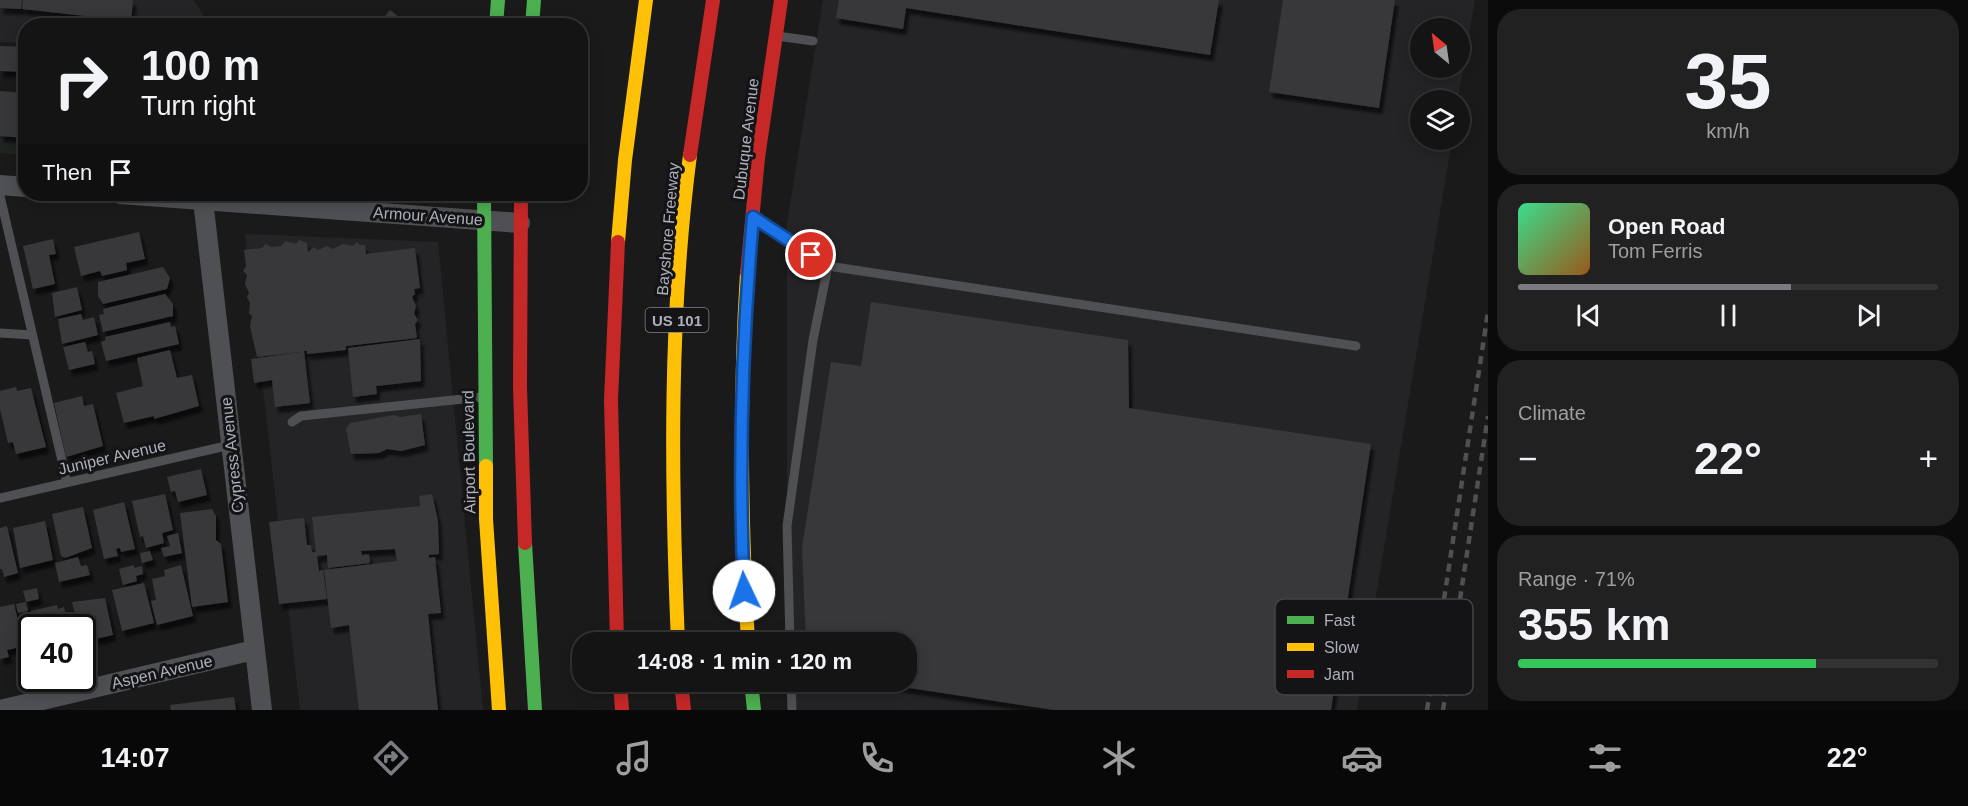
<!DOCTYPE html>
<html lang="en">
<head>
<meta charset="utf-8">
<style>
  body { margin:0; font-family:Helvetica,sans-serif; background:#212122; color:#f1f3f6; height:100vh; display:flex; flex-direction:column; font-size:22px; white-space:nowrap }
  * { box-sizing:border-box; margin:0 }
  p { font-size:20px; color:#9d9ea0 }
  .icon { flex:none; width:33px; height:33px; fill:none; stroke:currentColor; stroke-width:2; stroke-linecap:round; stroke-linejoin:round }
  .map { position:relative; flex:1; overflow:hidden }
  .panel { display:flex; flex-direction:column; gap:9px; padding:9px; background:#0b0b0b; width:480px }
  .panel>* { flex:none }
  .guide { position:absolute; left:18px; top:18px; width:570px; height:183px; border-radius:24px; box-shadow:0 3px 15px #0003,0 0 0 2px #333334; background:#141414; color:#f1f3f6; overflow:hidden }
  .needle { width:39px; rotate:331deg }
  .buttons { position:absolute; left:1410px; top:18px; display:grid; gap:12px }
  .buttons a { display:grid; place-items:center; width:60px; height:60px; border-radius:50%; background:#141414; box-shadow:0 3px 15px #0003,0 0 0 2px #333334; font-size:30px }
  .speed { position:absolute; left:18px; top:614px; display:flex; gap:12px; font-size:30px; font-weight:700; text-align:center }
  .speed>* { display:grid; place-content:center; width:78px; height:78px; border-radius:50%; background:#141414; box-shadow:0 3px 15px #0003,0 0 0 2px #333334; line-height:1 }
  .speed .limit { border:3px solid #111; border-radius:9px; background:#fff; color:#111 }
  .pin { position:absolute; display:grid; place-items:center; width:51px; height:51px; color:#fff; margin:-26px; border:3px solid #fff; border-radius:50%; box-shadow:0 2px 6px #0007 }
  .me { position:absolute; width:66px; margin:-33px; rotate:357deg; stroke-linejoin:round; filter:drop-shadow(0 0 4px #0008) }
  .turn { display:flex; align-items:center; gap:21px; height:126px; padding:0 24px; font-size:27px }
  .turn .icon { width:78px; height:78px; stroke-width:2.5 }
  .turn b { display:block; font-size:42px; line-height:51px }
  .then { display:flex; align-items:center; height:57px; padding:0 24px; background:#0003; gap:12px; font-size:22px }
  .big { font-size:45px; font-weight:700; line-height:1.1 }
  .panel .card { flex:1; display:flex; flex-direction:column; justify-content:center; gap:9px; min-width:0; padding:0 21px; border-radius:24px; background:#212122 }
  .panel .dial { align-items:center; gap:0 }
  .dial b { font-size:78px; line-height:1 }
  .song { display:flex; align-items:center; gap:18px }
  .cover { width:72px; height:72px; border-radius:9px; background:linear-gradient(135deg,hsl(150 70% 55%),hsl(30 70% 35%)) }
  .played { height:6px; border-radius:3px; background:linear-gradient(90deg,#7a7c82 65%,#333334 65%) }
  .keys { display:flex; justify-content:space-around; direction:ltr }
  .heat { display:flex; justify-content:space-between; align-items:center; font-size:33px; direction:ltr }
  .charge { height:9px; border-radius:4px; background:linear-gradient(90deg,#34c759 71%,#333334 0) }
  .trip { position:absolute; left:572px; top:632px; width:345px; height:60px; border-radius:24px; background:#141414; box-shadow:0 3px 15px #0003,0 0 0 2px #333334; font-weight:700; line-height:60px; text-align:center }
  .dock { display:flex; height:96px; justify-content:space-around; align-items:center; background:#080808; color:#9d9ea0 }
  .dock .icon { width:42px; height:42px }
  .dock .on { color:#7a7c82 }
  .dock b { font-size:27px; color:#f1f3f6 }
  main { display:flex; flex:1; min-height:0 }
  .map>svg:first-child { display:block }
  .built { fill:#242427; fill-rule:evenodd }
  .green { fill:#1e2420 }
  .building { fill:#38383a; filter:url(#shadow) }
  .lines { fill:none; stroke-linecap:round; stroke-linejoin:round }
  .lane { stroke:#4f5053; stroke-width:9 }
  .street { stroke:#4f5053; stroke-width:20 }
  .fast { stroke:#4caf50; stroke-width:14 }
  .slow { stroke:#ffc107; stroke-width:14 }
  .jam { stroke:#c62828; stroke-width:14 }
  .rail { stroke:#505051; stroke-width:4.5; stroke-dasharray:8 6; stroke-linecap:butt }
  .route-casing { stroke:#114b97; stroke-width:15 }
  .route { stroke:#1a73e8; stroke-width:10 }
  .labels { text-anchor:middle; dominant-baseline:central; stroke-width:6; stroke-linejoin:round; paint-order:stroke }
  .shield { fill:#141416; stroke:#7f8189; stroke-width:1.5 }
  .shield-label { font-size:15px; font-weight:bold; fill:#adb0ba }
  .street-label { font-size:16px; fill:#adb0ba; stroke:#141416 }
  .key { fill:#141416; stroke:#424347; stroke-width:1.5 }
  .key-label { font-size:16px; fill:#adb0ba }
</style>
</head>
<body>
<main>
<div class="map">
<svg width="1488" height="710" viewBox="0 0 1488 710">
  <defs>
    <filter id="shadow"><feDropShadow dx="3.5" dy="6" stdDeviation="1.5" flood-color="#0009"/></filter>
  </defs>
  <rect width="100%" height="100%" fill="#1a1a1a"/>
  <g class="built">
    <path d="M0,0H194L209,25L26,26L25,43L0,42Z"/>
    <path d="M823,0H1475L1458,100H1420V140H1452L1357,710H794L791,681H906V642H787V223ZM1420,28H1460V68H1420Z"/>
    <path d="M245,234L438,242L483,710H300Z"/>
  </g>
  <path class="green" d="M0,136L25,138V155L0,153Z"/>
  <g class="building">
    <path d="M0,0H22L21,9L0,8Z"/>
    <path d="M23,0H133L131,21L22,9Z"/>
    <path d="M839,0H1219L1210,55L906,8L903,29L836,18Z"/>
    <path d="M1283,0H1395L1379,108L1269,92Z"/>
    <path d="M390,10L410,26H377Z"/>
    <path d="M0,46L26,47V72L0,71Z"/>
    <path d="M0,91L26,93V138L0,136Z"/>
    <path d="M139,232L145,259L126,263L127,270L102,276L100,271L81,276L74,247Z"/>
    <path d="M53,239L56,254L49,255L55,284L33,289L23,246Z"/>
    <path d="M299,240L307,243L308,252L314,247L318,250L327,246L333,249L343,244L353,246L357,242L360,245H365L366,254L415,248L420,288L414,289L415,294L412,297L416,306L414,314L418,320L415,324L417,338L346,346V350L307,354V351H304L310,403L275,407L272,380L254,383L251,359L301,352L257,357L250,326L252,316L249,313L250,303L247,297L249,293L245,284L247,275L243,271L246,266L244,250L262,248L266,244L271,247L281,246L286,241L296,244Z"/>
    <path d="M163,267L170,278L167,289L103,304L98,296V282Z"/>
    <path d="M77,287L82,310L55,317L52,293Z"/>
    <path d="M165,294L173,304V316L103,332L99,315L104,314L103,309Z"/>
    <path d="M871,302L1128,340L1129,408L1371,444L1331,710H1054L870,682L906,681V642H806L802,548L831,362L861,366Z"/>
    <path d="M81,314L83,320L94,317L98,335L62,344L58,319Z"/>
    <path d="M170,322L171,327L175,326L179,344L106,361L101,342L106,340L105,337Z"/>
    <path d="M420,339L421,381L376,386L377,394L353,397L348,348Z"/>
    <path d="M85,342L88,352L92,351L95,364L69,370L63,347Z"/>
    <path d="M170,350L177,378L192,375L199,406L154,419V416L124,423L116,393L143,386L137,358Z"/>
    <path d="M16,387L17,391L31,388L46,447L16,454L13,442L8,443L0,409V391Z"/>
    <path d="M82,396L84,406L93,404L103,446L66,457L54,403Z"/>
    <path d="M421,414L425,445L401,451L387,449L379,453L351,454L346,429L350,423L394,415L400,417Z"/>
    <path d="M201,469L207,495L178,502L175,491L171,492L167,477Z"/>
    <path d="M165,494L173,530L162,533L164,543L146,548L143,536L140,537L132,501Z"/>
    <path d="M432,494L438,521L439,554L429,555V558L435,557L441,613L428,614L438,710H359L349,625L331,628L324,570L397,561L395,549L361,551L362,555L369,554L370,563L328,568L327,555L317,556L319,571L323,570L327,599L279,604L269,522L304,518L307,545H311L312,552H316L312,517L420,506L419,496Z"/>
    <path d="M124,502L135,549L121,552L120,548L116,549L118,556L104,559L93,510Z"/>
    <path d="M83,507L92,548L65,558L61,556L52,514Z"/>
    <path d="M212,509L216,516V540L221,544L228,602L192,607L180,513Z"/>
    <path d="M45,521L53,560L20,568L13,528Z"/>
    <path d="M7,526L18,573L4,577L2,569H0V528Z"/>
    <path d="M178,533L182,553L164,557L161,548L170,546L167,536Z"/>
    <path d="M150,551L153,560L142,563L140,553Z"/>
    <path d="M78,557L81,566L87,565L90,575L59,582L55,563Z"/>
    <path d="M134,565V568L142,566L143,574L136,576L137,581L123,585L119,569Z"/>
    <path d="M181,565L193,616L157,625L151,601L156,600L152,579L165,576L164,570Z"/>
    <path d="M144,583L154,623L122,631L112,590Z"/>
    <path d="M37,588L39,599L26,602L28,611L18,613L16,604L26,602L23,591Z"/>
    <path d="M105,598L113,635L82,642V627H78L72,602Z"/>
    <path d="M14,604L24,646L7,650L9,657L0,659V607Z"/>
    <path d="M57,605L58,609L64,607L69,627H35L31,611Z"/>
    <path d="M234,697L236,710H171L170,705Z"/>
  </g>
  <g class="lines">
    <g class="lane">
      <path d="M777,36L813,41"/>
      <path d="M0,196L67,482"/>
      <path d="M755,218L828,266L1356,346"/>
      <path d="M0,333L32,335"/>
      <path d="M292,422L301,416L482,397"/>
      <path d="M0,498L230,445"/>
      <path d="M790,642L787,526L813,340L828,266"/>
      <path d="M791,681L792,710"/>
    </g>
    <g class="street">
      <path d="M0,185L26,187"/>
      <path d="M120,194L520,223"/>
      <path d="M203,200L262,710"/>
      <path d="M0,710L254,650"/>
    </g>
    <g class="fast">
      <path d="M496,26L498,0"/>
      <path d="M532,26L534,0"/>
      <path d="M484,194L486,466"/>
      <path d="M525,543L535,710"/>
      <path d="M751,681L754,710"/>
    </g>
    <g class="slow">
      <path d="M618,242L625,160L646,0"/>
      <path d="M747,273C739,396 741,519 748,642"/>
      <path d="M486,466V519L499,710"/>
      <path d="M678,642C671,480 669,316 690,155"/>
    </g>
    <g class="jam">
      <path d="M690,155L713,0"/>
      <path d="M521,194L520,387L525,543"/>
      <path d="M747,273L758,158L781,0"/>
      <path d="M617,642L611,400L618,242"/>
      <path d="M620,681L622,710"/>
      <path d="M681,681L684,710"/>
    </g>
    <g class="rail">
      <path d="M1427,710L1488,312"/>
      <path d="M1443,710L1488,416"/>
    </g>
  </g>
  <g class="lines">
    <defs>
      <path id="route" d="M744,591C738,466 742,342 753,217L811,255"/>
    </defs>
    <use href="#route" class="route-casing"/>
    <use href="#route" class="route"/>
  </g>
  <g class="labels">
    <rect class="shield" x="645.5" y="308" width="63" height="24" rx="4.5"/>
    <g class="shield-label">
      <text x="677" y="320">US 101</text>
    </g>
    <g class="street-label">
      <text transform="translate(746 139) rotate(-83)">Dubuque Avenue</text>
      <text transform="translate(428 216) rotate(4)">Armour Avenue</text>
      <text transform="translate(668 229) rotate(-85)">Bayshore Freeway</text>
      <text transform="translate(469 452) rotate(-91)">Airport Boulevard</text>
      <text transform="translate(232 455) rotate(-96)">Cypress Avenue</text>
      <text transform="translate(112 457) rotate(-13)">Juniper Avenue</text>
      <text transform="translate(162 672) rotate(-13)">Aspen Avenue</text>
    </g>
  </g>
  <rect x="1275" y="599" width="198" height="96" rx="9" class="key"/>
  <rect x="1287" y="616" width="27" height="8" fill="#4caf50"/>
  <rect x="1287" y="643" width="27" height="8" fill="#ffc107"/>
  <rect x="1287" y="670" width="27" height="8" fill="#c62828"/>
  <g class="key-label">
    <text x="1324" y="626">Fast</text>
    <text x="1324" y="653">Slow</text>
    <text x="1324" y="680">Jam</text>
  </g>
</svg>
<div class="buttons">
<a><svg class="needle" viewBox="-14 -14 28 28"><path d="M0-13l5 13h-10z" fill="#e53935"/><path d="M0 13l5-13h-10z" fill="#9d9ea0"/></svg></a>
<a><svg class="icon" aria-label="layers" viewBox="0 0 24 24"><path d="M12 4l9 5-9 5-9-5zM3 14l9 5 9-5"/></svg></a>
</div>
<div class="speed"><div class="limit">40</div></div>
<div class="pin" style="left:811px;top:255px;background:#d93025"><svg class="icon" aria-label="arrive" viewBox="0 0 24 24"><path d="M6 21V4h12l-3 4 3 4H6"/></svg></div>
<svg class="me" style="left:744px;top:591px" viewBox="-20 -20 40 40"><circle r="19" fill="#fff"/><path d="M0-13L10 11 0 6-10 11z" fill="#1a73e8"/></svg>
<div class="trip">14:08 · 1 min · 120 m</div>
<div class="guide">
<div class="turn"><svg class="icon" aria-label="right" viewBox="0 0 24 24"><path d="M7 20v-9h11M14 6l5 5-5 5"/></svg><div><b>100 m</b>Turn right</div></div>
<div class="then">Then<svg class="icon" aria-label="arrive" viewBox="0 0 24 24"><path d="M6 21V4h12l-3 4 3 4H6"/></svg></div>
</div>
</div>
<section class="panel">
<div class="card dial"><b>35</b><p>km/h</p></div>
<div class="card">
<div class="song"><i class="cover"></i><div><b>Open Road</b><p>Tom Ferris</p></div></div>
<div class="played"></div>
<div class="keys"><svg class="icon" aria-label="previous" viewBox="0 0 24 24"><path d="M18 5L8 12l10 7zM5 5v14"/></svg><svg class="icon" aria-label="pause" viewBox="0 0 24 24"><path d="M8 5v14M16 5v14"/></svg><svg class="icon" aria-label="next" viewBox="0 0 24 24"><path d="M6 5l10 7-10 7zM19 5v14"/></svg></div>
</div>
<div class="card"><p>Climate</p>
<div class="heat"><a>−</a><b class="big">22°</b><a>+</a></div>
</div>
<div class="card"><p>Range · 71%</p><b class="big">355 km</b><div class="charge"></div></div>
</section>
</main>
<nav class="dock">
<b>14:07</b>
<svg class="icon on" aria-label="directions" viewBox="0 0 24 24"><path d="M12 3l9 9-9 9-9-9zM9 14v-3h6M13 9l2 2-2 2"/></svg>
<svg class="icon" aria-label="music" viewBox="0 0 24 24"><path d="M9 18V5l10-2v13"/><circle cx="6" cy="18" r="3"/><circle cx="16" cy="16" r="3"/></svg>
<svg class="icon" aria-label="phone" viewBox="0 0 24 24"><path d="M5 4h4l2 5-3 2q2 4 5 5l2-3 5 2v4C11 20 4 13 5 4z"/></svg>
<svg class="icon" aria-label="climate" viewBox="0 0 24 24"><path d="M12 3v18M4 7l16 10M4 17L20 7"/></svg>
<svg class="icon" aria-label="car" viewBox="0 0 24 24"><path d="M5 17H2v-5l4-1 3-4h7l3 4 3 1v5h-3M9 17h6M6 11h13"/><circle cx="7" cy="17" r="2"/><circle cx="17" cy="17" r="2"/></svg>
<svg class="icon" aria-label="filters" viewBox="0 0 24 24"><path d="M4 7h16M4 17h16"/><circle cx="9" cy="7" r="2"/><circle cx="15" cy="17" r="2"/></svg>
<b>22°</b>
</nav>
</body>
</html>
